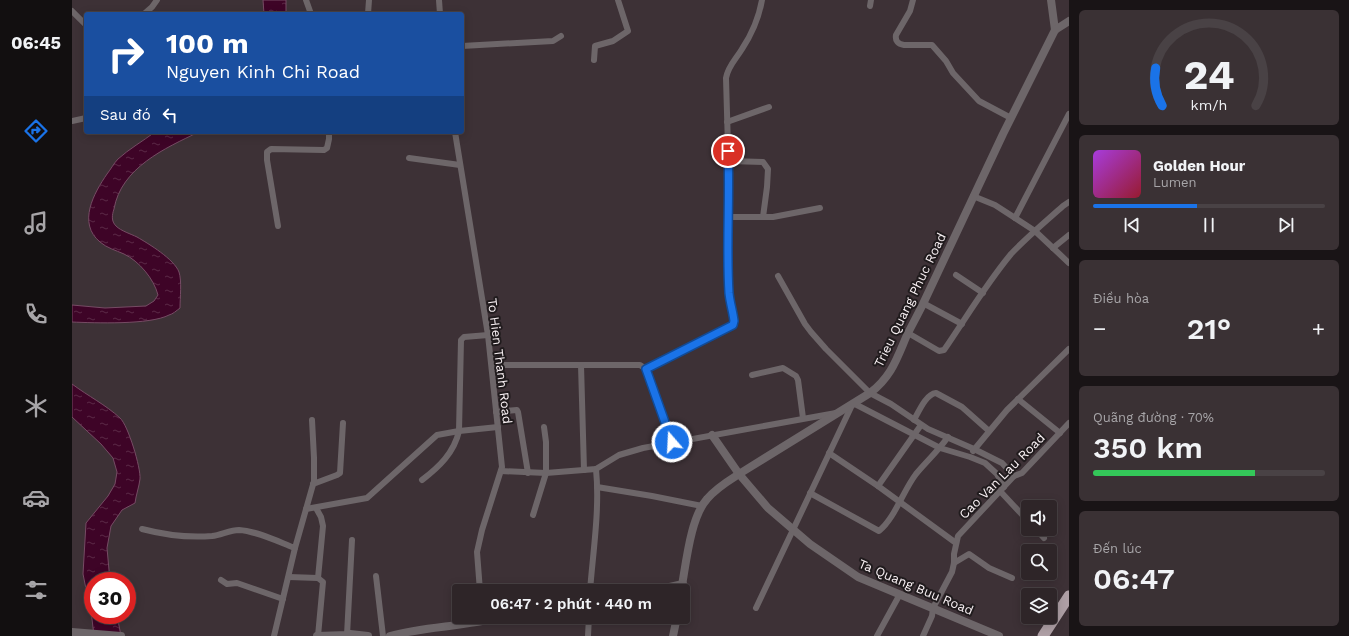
<!DOCTYPE html>
<html lang="vi">
<head>
<meta charset="utf-8">
<style>
  body { margin:0; font-family:"Work Sans",sans-serif; background:#3a3134; color:#f1f3f6; height:100vh; display:flex; flex-direction:column; font-size:15px; white-space:nowrap }
  * { box-sizing:border-box; margin:0 }
  p { font-size:13px; color:#a7a5a8 }
  .icon { flex:none; width:22px; height:22px; fill:none; stroke:currentColor; stroke-width:2; stroke-linecap:round; stroke-linejoin:round }
  .map { position:relative; flex:1; overflow:hidden }
  .drawer { display:flex; flex-direction:column; gap:10px; padding:10px; background:#191416; width:280px }
  .drawer>* { flex:none }
  .banner { position:absolute; left:12px; top:12px; width:380px; height:122px; border-radius:4px; box-shadow:0 2px 10px #0003,0 0 0 1px #494245; background:#1a4fa0; color:#fff; overflow:hidden }
  .fabs { position:absolute; left:949px; top:500px; display:grid; gap:8px }
  .fabs a { display:grid; place-items:center; width:36px; height:36px; border-radius:4px; background:#2e2528; box-shadow:0 2px 10px #0003,0 0 0 1px #494245; font-size:20px }
  .speed { position:absolute; left:12px; top:572px; display:flex; gap:8px; font-size:20px; font-weight:700; text-align:center }
  .speed>* { display:grid; place-content:center; width:52px; height:52px; border-radius:50%; background:#2e2528; box-shadow:0 2px 10px #0003,0 0 0 1px #494245; line-height:1 }
  .speed .limit { border:6px solid #d22; background:#fff; color:#111 }
  .pin { position:absolute; display:grid; place-items:center; width:34px; height:34px; color:#fff; margin:-17px; border:2px solid #fff; border-radius:50%; box-shadow:0 1px 4px #0007 }
  .me { position:absolute; width:44px; margin:-22px; rotate:341deg; stroke-linejoin:round; filter:drop-shadow(0 0 3px #0008) }
  .turn { display:flex; align-items:center; gap:14px; height:84px; padding:0 16px; font-size:18px }
  .turn .icon { width:52px; height:52px; stroke-width:2.5 }
  .turn b { display:block; font-size:28px; line-height:34px }
  .then { display:flex; align-items:center; height:38px; padding:0 16px; background:#0003; gap:8px; font-size:15px }
  .big { font-size:30px; font-weight:600; line-height:1.1 }
  .drawer .card { flex:1; display:flex; flex-direction:column; justify-content:center; gap:6px; min-width:0; padding:0 14px; border-radius:6px; background:#3a3134 }
  .drawer .dial { align-items:center; gap:0 }
  .dial svg { height:104px; overflow:visible; fill:none; stroke:#494245; stroke-width:7; stroke-linecap:round; text-anchor:middle }
  .dial text { fill:#f1f3f6; stroke:none }
  .song { display:flex; align-items:center; gap:12px }
  .cover { width:48px; height:48px; border-radius:6px; background:linear-gradient(135deg,hsl(280 70% 55%),hsl(350 70% 35%)) }
  .played { height:4px; border-radius:2px; background:linear-gradient(90deg,#1a73e8 45%,#494245 45%) }
  .keys { display:flex; justify-content:space-around; direction:ltr }
  .heat { display:flex; justify-content:space-between; align-items:center; font-size:22px; direction:ltr }
  .charge { height:6px; border-radius:3px; background:linear-gradient(90deg,#34c759 70%,#494245 0) }
  .trip { position:absolute; left:380px; top:584px; width:238px; height:40px; border-radius:4px; background:#2e2528; box-shadow:0 2px 10px #0003,0 0 0 1px #494245; font-weight:600; line-height:40px; text-align:center }
  main { display:flex; flex:1; min-height:0 }
  .tab-bar { display:flex; flex-direction:column; width:72px; justify-content:space-around; align-items:center; background:#120f10; color:#a7a5a8 }
  .tab-bar .icon { width:28px; height:28px }
  .tab-bar .on { color:#1a73e8 }
  .tab-bar b { font-size:18px; color:#f1f3f6 }
  .map>svg:first-child { display:block }
  .water { fill:url(#water-ripples); stroke:#764b64 }
  .lines { fill:none; stroke-linecap:round; stroke-linejoin:round }
  .minor { stroke:#6d6669; stroke-width:6 }
  .tertiary { stroke:#6d6669; stroke-width:8 }
  .trunk { stroke:#ae9fa5; stroke-width:11 }
  .route-casing { stroke:#114b97; stroke-width:10 }
  .route { stroke:#1a73e8; stroke-width:7 }
  .labels { text-anchor:middle; dominant-baseline:central; stroke-width:4; stroke-linejoin:round; paint-order:stroke }
  .street-label { font-size:13px; fill:#f9f1f4; stroke:#201b1d }
</style>
</head>
<body>
<main>
<nav class="tab-bar">
<b>06:45</b>
<svg class="icon on" aria-label="directions" viewBox="0 0 24 24"><path d="M12 3l9 9-9 9-9-9zM9 14v-3h6M13 9l2 2-2 2"/></svg>
<svg class="icon" aria-label="music" viewBox="0 0 24 24"><path d="M9 18V5l10-2v13"/><circle cx="6" cy="18" r="3"/><circle cx="16" cy="16" r="3"/></svg>
<svg class="icon" aria-label="phone" viewBox="0 0 24 24"><path d="M5 4h4l2 5-3 2q2 4 5 5l2-3 5 2v4C11 20 4 13 5 4z"/></svg>
<svg class="icon" aria-label="climate" viewBox="0 0 24 24"><path d="M12 3v18M4 7l16 10M4 17L20 7"/></svg>
<svg class="icon" aria-label="car" viewBox="0 0 24 24"><path d="M5 17H2v-5l4-1 3-4h7l3 4 3 1v5h-3M9 17h6M6 11h13"/><circle cx="7" cy="17" r="2"/><circle cx="17" cy="17" r="2"/></svg>
<svg class="icon" aria-label="filters" viewBox="0 0 24 24"><path d="M4 7h16M4 17h16"/><circle cx="9" cy="7" r="2"/><circle cx="15" cy="17" r="2"/></svg>
</nav>
<div class="map">
<svg width="997" height="636" viewBox="0 0 997 636">
  <defs>
    <pattern id="water-ripples" width="26" height="14" patternUnits="userSpaceOnUse"><rect width="26" height="14" fill="#3e0427"/><path d="M2 4q2-2 4 0t4 0M15 11q2-2 4 0t4 0" fill="none" stroke="#5b2947"/></pattern>
  </defs>
  <rect width="100%" height="100%" fill="#3d3136"/>
  <g class="water">
    <path d="M191,0H214V14H192Z"/>
    <path d="M83,132H127C93,148 49,168 42,209C40,215 39,221 44,226C49,231 59,234 65,237C77,244 102,259 107,272C110,281 108,298 108,308C104,311 101,314 97,315C78,325 23,323 0,322V305L33,308L74,306L82,301L86,295C82,279 67,261 52,254C43,250 35,248 28,242C5,223 22,193 35,174C39,169 42,163 46,159C57,149 71,141 83,132Z"/>
    <path d="M0,384C16,396 34,405 48,418C56,425 69,468 68,479C67,487 64,495 63,503L50,510L39,526L35,548L38,581H21V615H45L49,636H22L20,619L11,574L14,523L36,496L43,484L45,472L41,458L29,444L0,417Z"/>
  </g>
  <g class="lines">
    <g class="minor">
      <path d="M234,0L239,14"/>
      <path d="M367,0L368,14"/>
      <path d="M841,0L838,11L824,35C823,41 826,44 832,45H860L874,61L881,73L907,101L939,118"/>
      <path d="M798,6L799,0"/>
      <path d="M0,11L14,25"/>
      <path d="M72,14L80,7L85,0"/>
      <path d="M296,14L297,0"/>
      <path d="M390,46L481,41L489,36"/>
      <path d="M522,60L523,46L541,41L556,31L546,0"/>
      <path d="M0,121L14,118"/>
      <path d="M655,122L697,107"/>
      <path d="M383,132L416,335L430,467L410,530L405,552L408,591"/>
      <path d="M337,158L388,165"/>
      <path d="M901,196L923,205L963,231L997,263"/>
      <path d="M656,217H691L695,187L696,169L691,162L657,161"/>
      <path d="M691,217H701L748,208"/>
      <path d="M943,218L997,114"/>
      <path d="M206,226L195,160V152L199,149L252,150L255,148L257,139V132"/>
      <path d="M981,248L997,235"/>
      <path d="M884,275L911,293"/>
      <path d="M706,276L733,324L739,332L754,349L798,393L819,404L856,429L902,449L930,463L942,476"/>
      <path d="M851,303L890,324"/>
      <path d="M836,333L867,351L872,350C894,318 914,284 939,254C955,237 973,222 991,206L997,202"/>
      <path d="M420,365H568L574,369"/>
      <path d="M509,365L512,470"/>
      <path d="M574,369L658,327L661,325L662,321L657,296L656,273L657,182L654,78C656,66 664,59 670,49C680,34 687,17 690,0"/>
      <path d="M574,369L600,443"/>
      <path d="M680,375L711,368L724,376L726,380L731,418"/>
      <path d="M946,399L988,433"/>
      <path d="M424,412L445,410L446,412L456,473"/>
      <path d="M842,420C847,411 854,394 864,393L890,407L917,431"/>
      <path d="M901,451L935,410L997,349"/>
      <path d="M757,453L806,486L884,543"/>
      <path d="M429,471L474,473L524,469L547,455L571,448L764,413"/>
      <path d="M350,480C367,467 382,453 387,431L389,340L392,337L416,335"/>
      <path d="M241,484L265,475L268,473L271,423"/>
      <path d="M806,486L849,425"/>
      <path d="M525,487L580,496L630,506"/>
      <path d="M928,491L956,521"/>
      <path d="M738,493L807,531C823,518 831,491 844,474C854,462 866,451 876,437"/>
      <path d="M244,508L249,517L251,526L246,578"/>
      <path d="M234,509L295,498L365,435L387,431L426,427"/>
      <path d="M461,515L474,473V442L472,427"/>
      <path d="M70,529C93,535 116,538 140,536C149,535 158,530 167,530C185,531 207,542 223,548"/>
      <path d="M964,529L972,538"/>
      <path d="M882,563L897,554L917,568L940,578"/>
      <path d="M304,576L311,636"/>
      <path d="M217,577L246,578L251,582L246,636"/>
      <path d="M149,580L155,584L165,583L211,599"/>
      <path d="M518,591C521,551 528,509 524,469"/>
      <path d="M684,608L781,403L868,448L898,457L913,463L925,474L932,487"/>
      <path d="M275,635L280,540"/>
      <path d="M202,636L223,548L242,481V458L240,420"/>
      <path d="M516,636L517,617"/>
      <path d="M805,636L828,594"/>
      <path d="M851,636L860,616L861,608L880,572L882,563V554L886,536L942,476L950,473L997,423"/>
    </g>
    <g class="tertiary">
      <path d="M979,0L983,30"/>
      <path d="M640,435L667,474L696,508L738,544L786,577L927,636"/>
      <path d="M580,591L611,584"/>
      <path d="M609,591C614,565 618,518 635,499C644,488 656,481 667,474L798,393C820,376 825,358 835,335C840,325 845,316 850,306L931,134L983,30L997,21"/>
      <path d="M0,632L49,636"/>
      <path d="M245,636L275,635L278,634L296,636"/>
      <path d="M318,636C354,626 392,627 429,617"/>
      <path d="M601,636L605,617"/>
    </g>
    <path class="trunk" d="M971,636L997,596"/>
  </g>
  <g class="lines">
    <defs>
      <path id="route" d="M600,442L574,369L661,325L662,321C661,312 658,303 657,293C654,246 658,198 656,151"/>
    </defs>
    <use href="#route" class="route-casing"/>
    <use href="#route" class="route"/>
  </g>
  <g class="labels">
    <g class="street-label">
      <text transform="translate(838 300) rotate(-64)">Trieu Quang Phuc Road</text>
      <text transform="translate(428 361) rotate(83)">To Hien Thanh Road</text>
      <text transform="translate(930 476) rotate(-45)">Cao Van Lau Road</text>
      <text transform="translate(844 587) rotate(23)">Ta Quang Buu Road</text>
    </g>
  </g>
</svg>
<div class="fabs">
<a><svg class="icon" aria-label="sound" viewBox="0 0 24 24"><path d="M4 9h4l5-4v14l-5-4H4zM17 9q2 3 0 6"/></svg></a>
<a><svg class="icon" aria-label="search" viewBox="0 0 24 24"><circle cx="10" cy="10" r="6"/><path d="M15 15l6 6"/></svg></a>
<a><svg class="icon" aria-label="layers" viewBox="0 0 24 24"><path d="M12 4l9 5-9 5-9-5zM3 14l9 5 9-5"/></svg></a>
</div>
<div class="speed"><div class="limit">30</div></div>
<div class="pin" style="left:656px;top:151px;background:#d93025"><svg class="icon" aria-label="arrive" viewBox="0 0 24 24"><path d="M6 21V4h12l-3 4 3 4H6"/></svg></div>
<svg class="me" style="left:600px;top:442px" viewBox="-20 -20 40 40"><circle r="17" fill="#1a73e8" stroke="#fff" stroke-width="3"/><path d="M0-11L8 9 0 5-8 9z" fill="#fff"/></svg>
<div class="trip">06:47 · 2 phút · 440 m</div>
<div class="banner">
<div class="turn"><svg class="icon" aria-label="right" viewBox="0 0 24 24"><path d="M7 20v-9h11M14 6l5 5-5 5"/></svg><div><b>100 m</b>Nguyen Kinh Chi Road</div></div>
<div class="then">Sau đó<svg class="icon" aria-label="left" viewBox="0 0 24 24"><path d="M17 20v-9H6M10 6l-5 5 5 5"/></svg></div>
</div>
</div>
<section class="drawer">
<div class="card dial"><svg viewBox="0 0 100 80">
<path d="M14 69A42 42 0 1 1 86 69"/>
<path d="M14 69A42 42 0 0 1 9 40" stroke="#1a73e8"/>
<text x="50" y="56" font-size="32" font-weight="700">24</text>
<text x="50" y="72" font-size="11">km/h</text>
</svg></div>
<div class="card">
<div class="song"><i class="cover"></i><div><b>Golden Hour</b><p>Lumen</p></div></div>
<div class="played"></div>
<div class="keys"><svg class="icon" aria-label="previous" viewBox="0 0 24 24"><path d="M18 5L8 12l10 7zM5 5v14"/></svg><svg class="icon" aria-label="pause" viewBox="0 0 24 24"><path d="M8 5v14M16 5v14"/></svg><svg class="icon" aria-label="next" viewBox="0 0 24 24"><path d="M6 5l10 7-10 7zM19 5v14"/></svg></div>
</div>
<div class="card"><p>Điều hòa</p>
<div class="heat"><a>−</a><b class="big">21°</b><a>+</a></div>
</div>
<div class="card"><p>Quãng đường · 70%</p><b class="big">350 km</b><div class="charge"></div></div>
<div class="card"><p>Đến lúc</p><b class="big">06:47</b></div>
</section>
</main>
</body>
</html>
